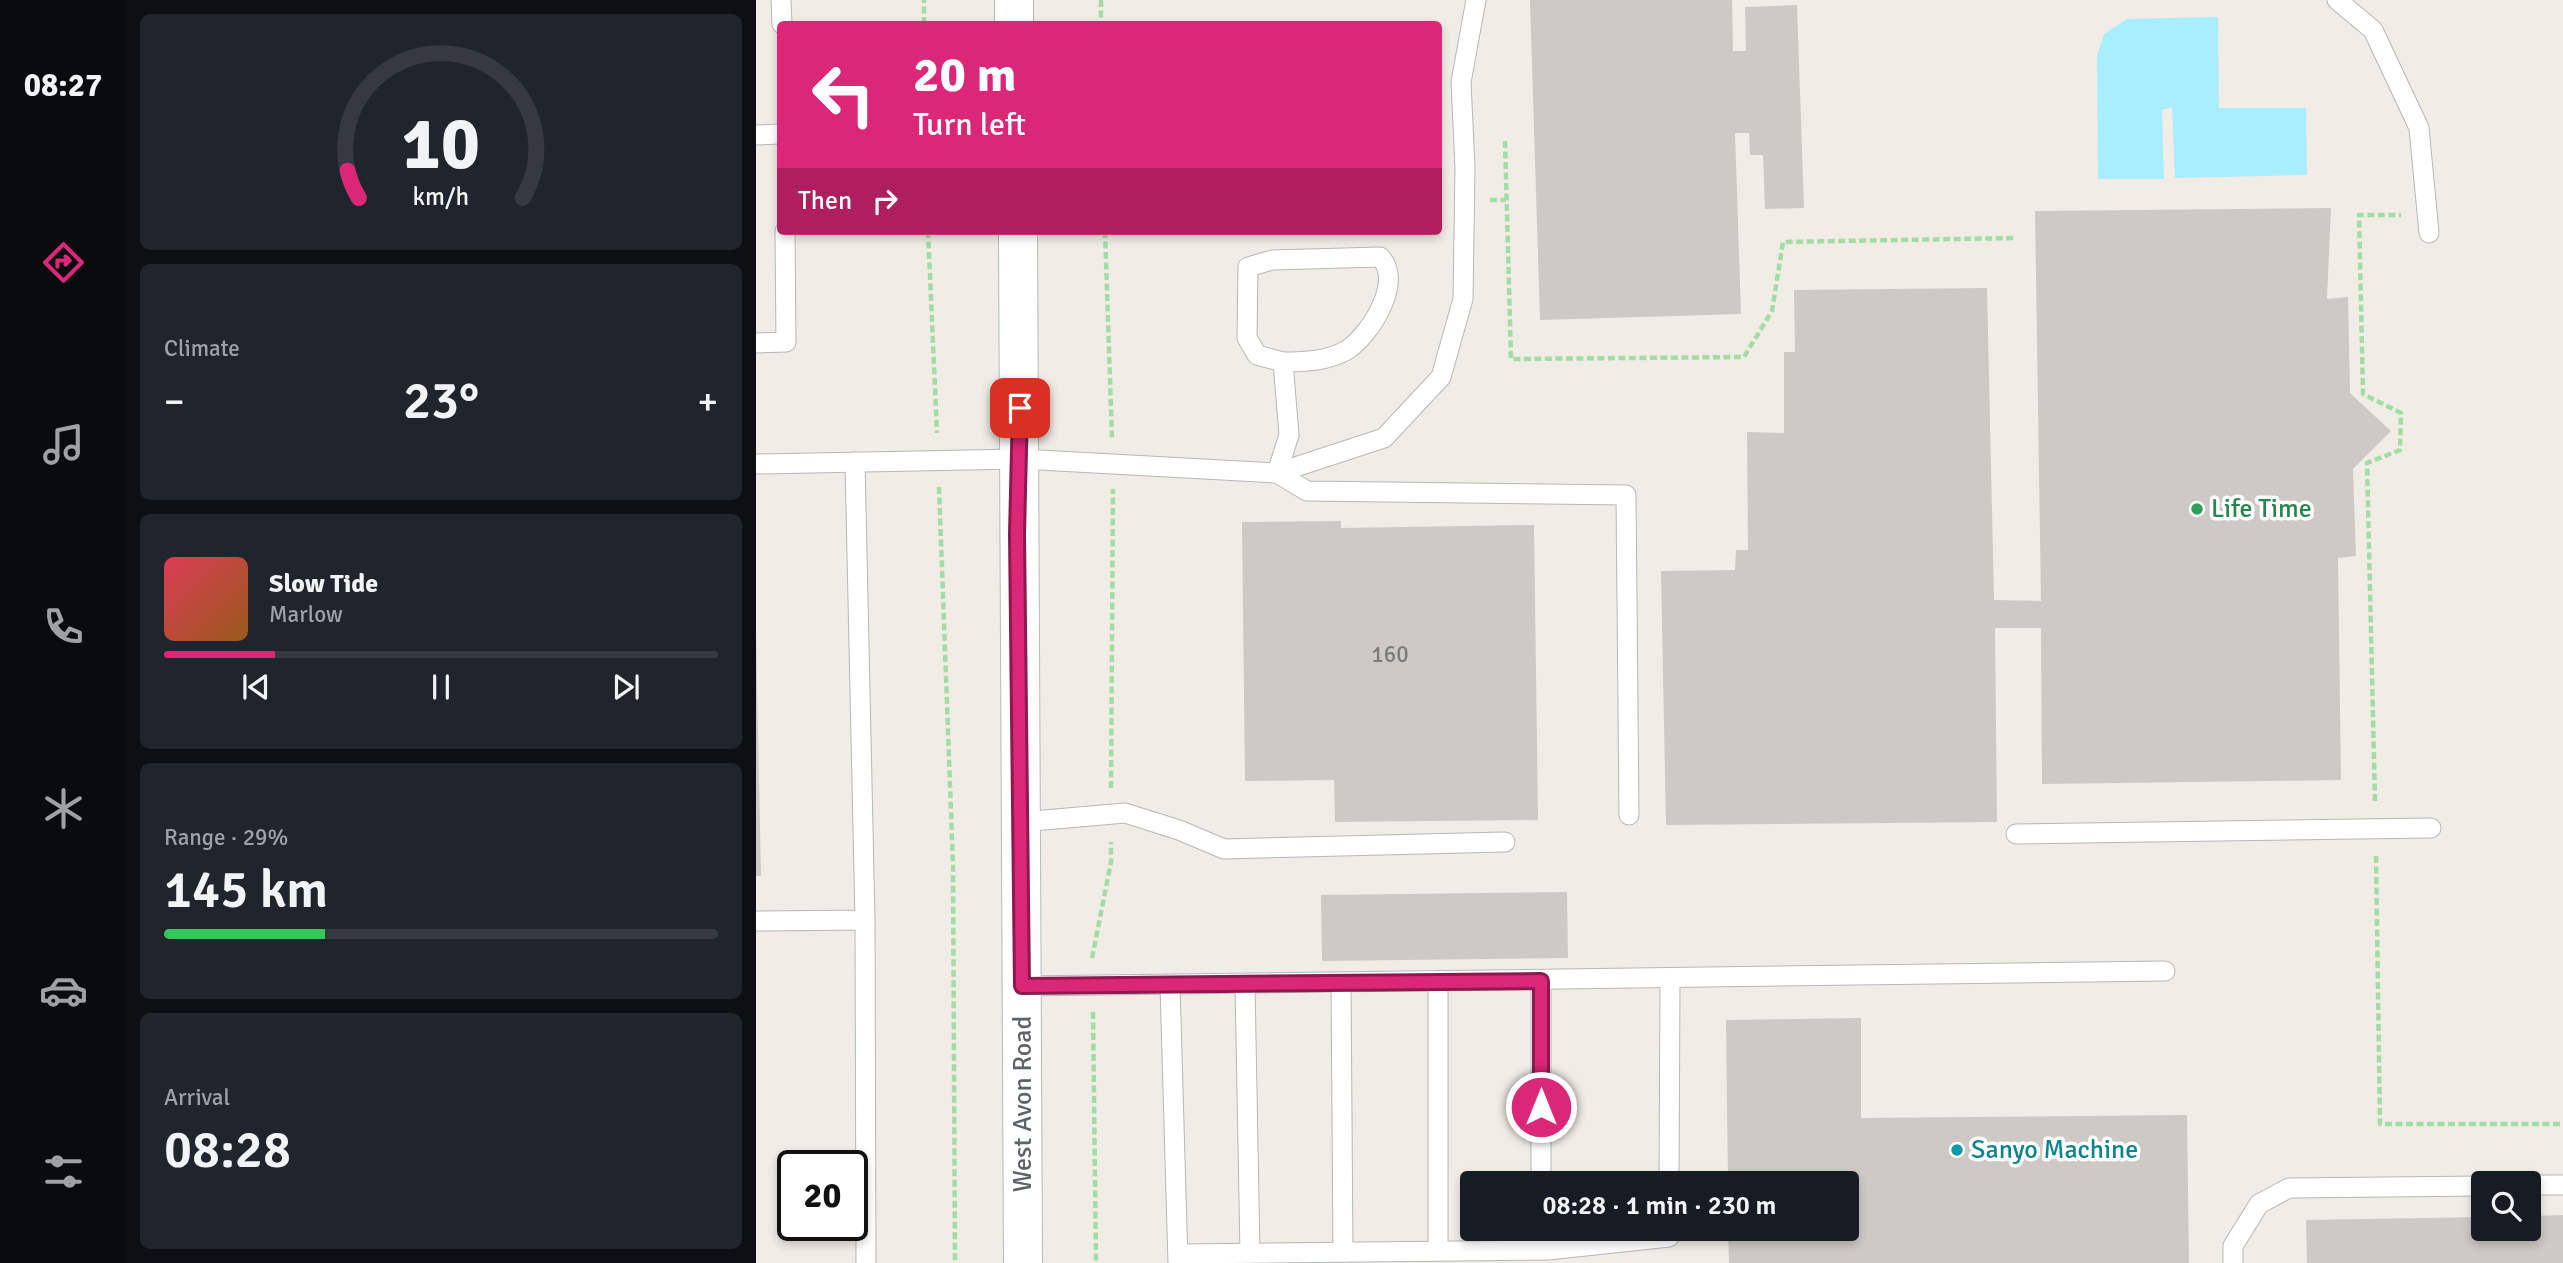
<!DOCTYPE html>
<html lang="en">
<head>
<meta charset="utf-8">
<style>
  body { margin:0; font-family:Signika,sans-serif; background:#20242c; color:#f1f3f6; height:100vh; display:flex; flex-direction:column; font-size:26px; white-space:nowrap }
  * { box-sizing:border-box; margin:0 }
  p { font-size:23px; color:#9ea1a6 }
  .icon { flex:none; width:38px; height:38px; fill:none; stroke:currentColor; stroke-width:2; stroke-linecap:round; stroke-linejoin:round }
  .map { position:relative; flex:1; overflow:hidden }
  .sheet { display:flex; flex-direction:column; gap:14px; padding:14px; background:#0d0f14; width:630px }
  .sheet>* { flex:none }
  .hud { position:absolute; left:21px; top:21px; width:665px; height:214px; border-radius:7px; box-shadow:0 4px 10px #0003; background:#db2777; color:#fff; overflow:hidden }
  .buttons { position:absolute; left:1715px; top:1171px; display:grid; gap:14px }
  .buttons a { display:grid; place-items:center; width:70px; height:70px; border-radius:7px; background:#171b24; box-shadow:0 4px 10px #0003; font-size:35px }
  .speed { position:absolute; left:21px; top:1150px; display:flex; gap:14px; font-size:35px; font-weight:700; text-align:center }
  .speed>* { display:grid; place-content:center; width:91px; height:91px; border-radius:50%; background:#171b24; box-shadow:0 4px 10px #0003; line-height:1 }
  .speed .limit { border:4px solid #111; border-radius:10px; background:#fff; color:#111 }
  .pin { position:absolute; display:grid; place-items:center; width:60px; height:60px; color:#fff; margin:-30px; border-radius:14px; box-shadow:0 4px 10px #0006 }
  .me { position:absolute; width:77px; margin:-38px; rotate:0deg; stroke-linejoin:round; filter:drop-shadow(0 0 5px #0008) }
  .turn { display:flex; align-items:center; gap:24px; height:147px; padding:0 21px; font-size:32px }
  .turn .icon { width:91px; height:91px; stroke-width:2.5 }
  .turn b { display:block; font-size:49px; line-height:60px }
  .then { display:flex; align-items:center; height:66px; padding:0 21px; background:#0003; gap:14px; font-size:26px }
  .big { font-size:52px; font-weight:600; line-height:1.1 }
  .sheet .widget { flex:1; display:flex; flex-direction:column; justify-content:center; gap:10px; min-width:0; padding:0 24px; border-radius:10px; background:#20242c }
  .sheet .dial { align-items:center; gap:0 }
  .dial svg { height:182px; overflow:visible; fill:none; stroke:#363941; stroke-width:7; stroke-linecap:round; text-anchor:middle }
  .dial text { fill:#f1f3f6; stroke:none }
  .song { display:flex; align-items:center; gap:21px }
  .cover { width:84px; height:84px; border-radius:10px; background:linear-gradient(135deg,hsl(350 70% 55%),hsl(30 70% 35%)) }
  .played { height:7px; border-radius:4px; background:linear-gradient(90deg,#db2777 20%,#363941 20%) }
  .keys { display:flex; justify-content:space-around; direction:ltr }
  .heat { display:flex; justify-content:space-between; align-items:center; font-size:38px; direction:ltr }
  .charge { height:10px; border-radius:5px; background:linear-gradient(90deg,#34c759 29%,#363941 0) }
  .trip { position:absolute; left:704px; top:1171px; width:399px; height:70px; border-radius:7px; background:#171b24; box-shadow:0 4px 10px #0003; font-weight:600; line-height:70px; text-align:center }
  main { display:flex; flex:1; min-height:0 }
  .tabs { display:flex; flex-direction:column; width:126px; justify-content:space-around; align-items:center; background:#090b0e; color:#9ea1a6 }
  .tabs .icon { width:49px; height:49px }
  .tabs .on { color:#db2777 }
  .tabs b { font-size:32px; color:#f1f3f6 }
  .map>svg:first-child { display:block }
  .water { fill:#a8eeff }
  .building { fill:#cec9c5 }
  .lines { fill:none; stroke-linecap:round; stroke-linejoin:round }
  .lane-casing { stroke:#b3b9bc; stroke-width:21 }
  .secondary-casing { stroke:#b4bbbf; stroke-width:40 }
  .path { stroke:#a2dea3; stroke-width:4.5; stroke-dasharray:7 3.5; stroke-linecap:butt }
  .lane { stroke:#fff; stroke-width:19 }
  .secondary { stroke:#fff; stroke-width:38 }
  .route-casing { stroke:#8e194d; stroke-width:18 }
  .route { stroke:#db2777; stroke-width:12 }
  .leisure-dot { fill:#2e9e5b; stroke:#fff; stroke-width:2.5 }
  .culture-dot { fill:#0f9aa8; stroke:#fff; stroke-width:2.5 }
  .labels { text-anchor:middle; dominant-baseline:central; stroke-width:7; stroke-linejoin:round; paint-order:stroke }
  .number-label { font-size:23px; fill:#797d7f }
  .leisure-label { font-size:26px; fill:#27864d; stroke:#fff; text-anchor:start }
  .street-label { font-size:26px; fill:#5d6468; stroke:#fff }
  .culture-label { font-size:26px; fill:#0d838f; stroke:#fff; text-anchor:start }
</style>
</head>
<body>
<main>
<nav class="tabs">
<b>08:27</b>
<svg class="icon on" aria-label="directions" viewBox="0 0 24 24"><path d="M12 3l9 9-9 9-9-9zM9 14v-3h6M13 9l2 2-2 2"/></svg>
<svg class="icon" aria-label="music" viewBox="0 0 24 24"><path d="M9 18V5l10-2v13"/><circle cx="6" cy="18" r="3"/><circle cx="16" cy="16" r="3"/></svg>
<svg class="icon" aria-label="phone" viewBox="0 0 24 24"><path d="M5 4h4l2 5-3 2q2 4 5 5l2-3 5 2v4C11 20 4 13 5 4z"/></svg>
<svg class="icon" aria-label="climate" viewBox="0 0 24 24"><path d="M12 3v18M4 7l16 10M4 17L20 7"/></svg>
<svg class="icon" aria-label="car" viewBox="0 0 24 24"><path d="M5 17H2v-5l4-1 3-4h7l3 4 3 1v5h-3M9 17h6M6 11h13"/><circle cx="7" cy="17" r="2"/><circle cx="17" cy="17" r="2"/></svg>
<svg class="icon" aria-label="filters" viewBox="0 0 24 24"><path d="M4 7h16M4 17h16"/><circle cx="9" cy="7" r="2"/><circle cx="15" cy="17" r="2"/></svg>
</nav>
<section class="sheet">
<div class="widget dial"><svg viewBox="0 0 100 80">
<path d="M14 69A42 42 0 1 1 86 69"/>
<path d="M14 69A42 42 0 0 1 9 57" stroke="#db2777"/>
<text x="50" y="56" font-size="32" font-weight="700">10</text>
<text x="50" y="72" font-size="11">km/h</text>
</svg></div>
<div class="widget"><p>Climate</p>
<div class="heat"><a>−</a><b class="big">23°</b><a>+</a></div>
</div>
<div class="widget">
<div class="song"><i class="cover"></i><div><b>Slow Tide</b><p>Marlow</p></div></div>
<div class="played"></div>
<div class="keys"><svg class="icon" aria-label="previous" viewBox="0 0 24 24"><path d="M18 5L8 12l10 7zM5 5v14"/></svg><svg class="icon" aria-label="pause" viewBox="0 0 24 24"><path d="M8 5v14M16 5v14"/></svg><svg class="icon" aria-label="next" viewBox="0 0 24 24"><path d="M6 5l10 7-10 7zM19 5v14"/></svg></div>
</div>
<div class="widget"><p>Range · 29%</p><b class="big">145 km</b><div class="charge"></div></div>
<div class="widget"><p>Arrival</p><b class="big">08:28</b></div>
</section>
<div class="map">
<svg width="1807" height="1263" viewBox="0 0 1807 1263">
  <rect width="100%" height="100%" fill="#f1ece6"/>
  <path class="water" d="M1462,17L1463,108H1550L1551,175L1419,178L1416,107L1406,110L1408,179H1342L1341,55L1348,34L1371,19Z"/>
  <g class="building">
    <path d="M774,0H976L977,51H990L989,7L1041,5L1048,208L1009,209L1007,155H994L993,133H979L985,314L784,320Z"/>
    <path d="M1575,208L1571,299L1592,297L1594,393L1635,431L1597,469L1600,556L1582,558L1585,780L1286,784L1285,628H1239L1241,822L910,825L905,571L979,570L980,550H992L991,432L1028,433V352H1039L1038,290L1231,288L1238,600L1285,601L1279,211Z"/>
    <path d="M585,521V528L778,525L782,820L579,822L578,780L489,781L486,522Z"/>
    <path d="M0,633L5,876H0Z"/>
    <path d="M811,892L812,958L566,961L565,895Z"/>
    <path d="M1105,1018V1118L1431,1115L1433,1263H973L972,1228H1090V1183H972L970,1020Z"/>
    <path d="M1807,1215V1263H1551L1550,1220L1727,1217V1228H1773V1216Z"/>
  </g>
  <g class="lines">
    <defs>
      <g id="lane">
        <path d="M25,0L26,24"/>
        <path d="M1581,0L1617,30L1663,128L1673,233"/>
        <path d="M0,135L24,134"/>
        <path d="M0,343L30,342L29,231"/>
        <path d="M527,362C549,362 572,361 591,350C615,334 648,281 624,257L516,260L492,267L491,338L501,355L527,362L533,435L521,473L551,491L870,495L873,815"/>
        <path d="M0,464L265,459L521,473L628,438L685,377L707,299L709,168L705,82L720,0"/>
        <path d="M265,822L369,813L423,830L468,849L749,842"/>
        <path d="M1260,834L1675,828"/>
        <path d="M109,920L110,1263"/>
        <path d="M0,921L109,920L99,462"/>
        <path d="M585,983L587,1252"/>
        <path d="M489,984L494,1253"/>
        <path d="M414,985L422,1263"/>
        <path d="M266,986L1409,971"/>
        <path d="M785,1183V981"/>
        <path d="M913,1183L914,980"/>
        <path d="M1773,1185H1807"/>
        <path d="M785,1250V1228"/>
        <path d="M682,1251V982"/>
        <path d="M424,1254L792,1250L913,1237V1228"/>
        <path d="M1477,1263V1246L1503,1204L1533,1188L1727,1186"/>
      </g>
      <g id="secondary">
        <path d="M258,0V24"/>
        <path d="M262,231L267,1263"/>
      </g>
    </defs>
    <use href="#lane" class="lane-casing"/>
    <use href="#secondary" class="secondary-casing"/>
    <g class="path">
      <path d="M345,0V24"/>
      <path d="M168,24V0"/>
      <path d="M749,141L755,359L988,357L1016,311L1027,242L1258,238"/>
      <path d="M734,200H750"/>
      <path d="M172,231L181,433"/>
      <path d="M349,231L356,438"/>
      <path d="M183,487L197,866L199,1263"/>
      <path d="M355,788L357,489"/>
      <path d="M1619,801L1611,463L1644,450L1645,413L1607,394L1603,215H1645"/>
      <path d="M1620,856L1624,1124H1807"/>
      <path d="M336,958L355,862V842"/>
      <path d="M337,1012L340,1263"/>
    </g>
    <use href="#lane" class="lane"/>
    <use href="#secondary" class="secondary"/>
  </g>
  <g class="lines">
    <defs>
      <path id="route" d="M264,408L261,534L266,986L785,981V1107"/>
    </defs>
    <use href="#route" class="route-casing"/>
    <use href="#route" class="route"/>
  </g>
  <circle class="leisure-dot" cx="1441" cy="509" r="7"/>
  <circle class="culture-dot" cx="1201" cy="1150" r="7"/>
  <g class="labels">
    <g class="number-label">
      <text x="634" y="654">160</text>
    </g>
    <g class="leisure-label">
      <text x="1455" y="509">Life Time</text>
    </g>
    <g class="street-label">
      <text transform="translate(267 1104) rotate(-90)">West Avon Road</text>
    </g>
    <g class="culture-label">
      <text x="1215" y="1150">Sanyo Machine</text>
    </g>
  </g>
</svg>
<div class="buttons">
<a><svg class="icon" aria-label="search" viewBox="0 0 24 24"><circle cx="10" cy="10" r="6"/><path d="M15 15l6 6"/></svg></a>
</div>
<div class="speed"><div class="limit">20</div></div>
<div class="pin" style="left:264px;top:408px;background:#d93025"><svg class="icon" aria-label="arrive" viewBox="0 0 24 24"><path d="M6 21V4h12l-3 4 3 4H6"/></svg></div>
<svg class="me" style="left:785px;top:1107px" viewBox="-20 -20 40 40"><circle r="17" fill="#db2777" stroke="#fff" stroke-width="3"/><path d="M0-11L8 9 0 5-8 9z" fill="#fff"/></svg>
<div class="trip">08:28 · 1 min · 230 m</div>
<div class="hud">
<div class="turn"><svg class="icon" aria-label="left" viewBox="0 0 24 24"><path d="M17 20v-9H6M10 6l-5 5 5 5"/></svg><div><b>20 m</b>Turn left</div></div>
<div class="then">Then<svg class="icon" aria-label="right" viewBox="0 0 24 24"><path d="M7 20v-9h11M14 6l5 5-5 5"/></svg></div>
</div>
</div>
</main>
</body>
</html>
